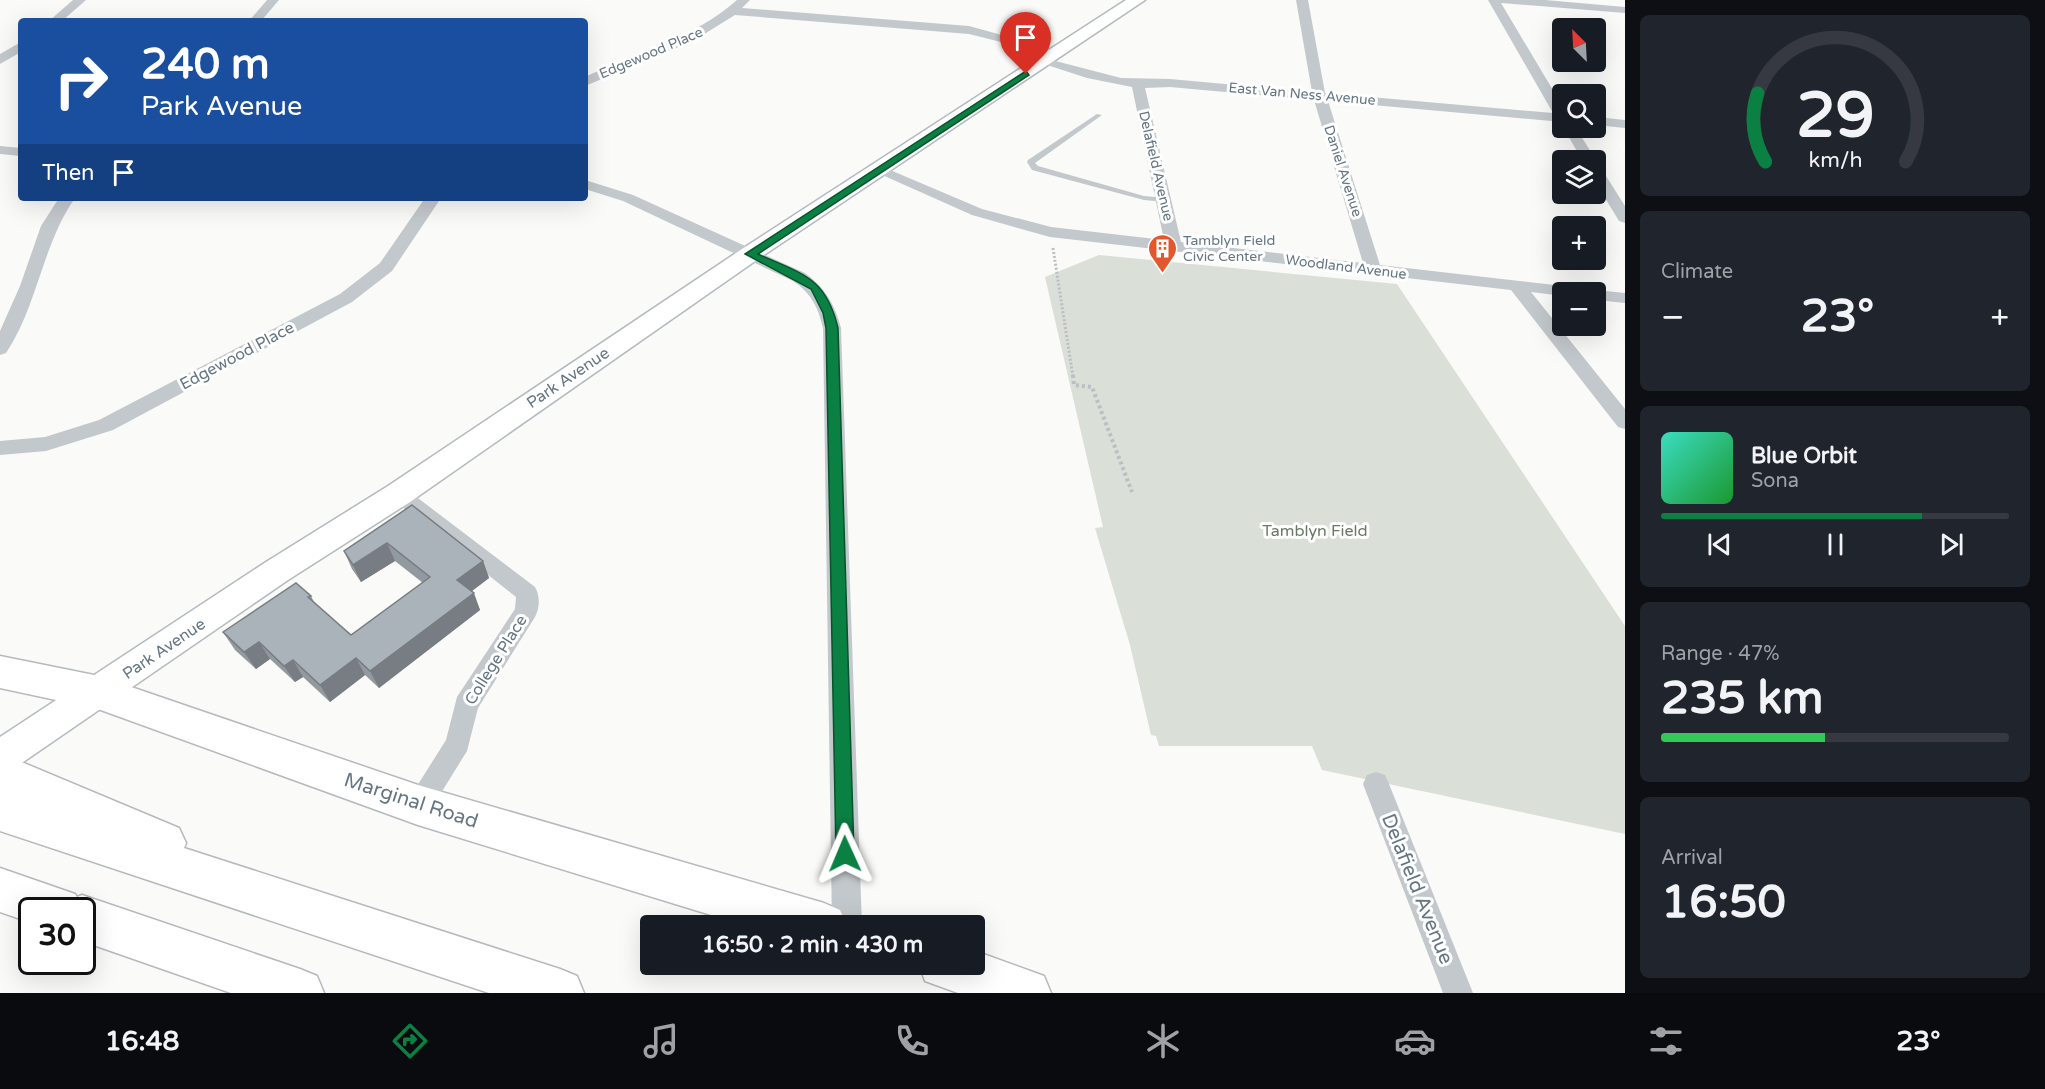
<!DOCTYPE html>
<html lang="en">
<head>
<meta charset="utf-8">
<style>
  body { margin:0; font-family:"Varela Round",sans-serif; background:#20242c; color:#f1f3f6; height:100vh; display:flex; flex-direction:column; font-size:22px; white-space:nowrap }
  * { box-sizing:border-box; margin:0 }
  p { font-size:20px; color:#9ea1a6 }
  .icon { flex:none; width:33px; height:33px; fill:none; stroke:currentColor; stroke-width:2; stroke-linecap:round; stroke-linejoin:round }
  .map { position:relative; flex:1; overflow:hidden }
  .drawer { display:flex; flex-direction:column; gap:15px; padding:15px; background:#0d0f14; width:420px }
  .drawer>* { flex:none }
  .top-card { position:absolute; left:18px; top:18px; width:570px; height:183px; border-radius:6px; box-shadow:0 6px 24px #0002; background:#1a4fa0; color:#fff; overflow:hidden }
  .needle { width:39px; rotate:336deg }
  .buttons { position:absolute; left:1552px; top:18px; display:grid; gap:12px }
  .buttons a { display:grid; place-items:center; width:54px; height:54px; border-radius:6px; background:#171b24; box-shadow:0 6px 24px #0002; font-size:30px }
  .speed { position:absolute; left:18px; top:897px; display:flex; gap:12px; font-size:30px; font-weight:700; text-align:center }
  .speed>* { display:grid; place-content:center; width:78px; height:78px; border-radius:50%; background:#171b24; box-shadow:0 6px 24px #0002; line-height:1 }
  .speed .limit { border:3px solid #111; border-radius:9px; background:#fff; color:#111 }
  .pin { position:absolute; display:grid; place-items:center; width:51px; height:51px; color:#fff; margin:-62px -26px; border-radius:50% 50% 50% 0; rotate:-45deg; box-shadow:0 0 6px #0007 }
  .pin .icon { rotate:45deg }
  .me { position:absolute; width:66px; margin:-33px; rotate:359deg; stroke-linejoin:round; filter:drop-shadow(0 0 4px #0008) }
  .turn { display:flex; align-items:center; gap:21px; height:126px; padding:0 24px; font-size:27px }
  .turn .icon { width:78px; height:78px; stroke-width:2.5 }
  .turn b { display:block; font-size:42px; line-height:51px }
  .then { display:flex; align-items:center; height:57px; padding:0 24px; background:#0003; gap:12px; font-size:22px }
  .big { font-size:45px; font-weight:800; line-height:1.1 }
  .drawer .tile { flex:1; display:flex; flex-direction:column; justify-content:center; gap:9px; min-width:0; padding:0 21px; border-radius:9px; background:#20242c }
  .drawer .dial { align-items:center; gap:0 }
  .dial svg { height:156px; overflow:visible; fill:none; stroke:#363941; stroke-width:7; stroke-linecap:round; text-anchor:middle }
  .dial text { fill:#f1f3f6; stroke:none }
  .song { display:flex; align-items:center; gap:18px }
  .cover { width:72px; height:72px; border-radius:9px; background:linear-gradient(135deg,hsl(170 70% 55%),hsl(130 70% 35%)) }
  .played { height:6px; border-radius:3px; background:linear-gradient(90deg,#0b8043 75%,#363941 75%) }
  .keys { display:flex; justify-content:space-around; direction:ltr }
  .heat { display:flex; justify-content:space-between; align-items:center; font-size:33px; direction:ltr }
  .charge { height:9px; border-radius:4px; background:linear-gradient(90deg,#34c759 47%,#363941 0) }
  .trip { position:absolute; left:640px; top:915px; width:345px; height:60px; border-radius:6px; background:#171b24; box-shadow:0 6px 24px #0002; font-weight:800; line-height:60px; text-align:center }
  .tabs { display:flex; height:96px; justify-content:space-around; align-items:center; background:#090b0e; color:#9ea1a6 }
  .tabs .icon { width:42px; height:42px }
  .tabs .active { color:#0b8043 }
  .tabs b { font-size:27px; color:#f1f3f6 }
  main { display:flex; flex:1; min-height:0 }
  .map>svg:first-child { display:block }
  .green { fill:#dadfd7 }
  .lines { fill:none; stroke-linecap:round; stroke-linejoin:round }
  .secondary-casing { stroke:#b3babf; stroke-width:3 }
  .primary-casing { stroke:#b5babe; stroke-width:3 }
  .highway-casing { stroke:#b4b9bd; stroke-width:3 }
  .path-far1 { stroke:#bbbfc2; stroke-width:3; stroke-dasharray:2 2; stroke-linecap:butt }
  .path { stroke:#bbbfc2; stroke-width:4; stroke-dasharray:3 3; stroke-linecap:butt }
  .lane { fill:#c3c8cc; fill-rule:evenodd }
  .street { fill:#c3c8cc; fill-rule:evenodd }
  .secondary { fill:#fff; fill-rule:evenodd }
  .primary { fill:#fff; fill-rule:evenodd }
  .highway { fill:#fff; fill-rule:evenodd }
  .wall { fill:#929a9f }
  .shaded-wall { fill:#777d82 }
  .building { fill:#aab3b9; stroke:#777d82; stroke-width:1.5 }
  .route { fill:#0b8043; stroke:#07532c; stroke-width:1.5 }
  .labels { text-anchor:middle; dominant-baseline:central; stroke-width:6; stroke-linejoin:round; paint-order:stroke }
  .far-street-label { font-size:14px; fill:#657683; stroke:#fff }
  .far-poi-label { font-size:14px; fill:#657683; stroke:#fff; text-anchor:start }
  .street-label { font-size:16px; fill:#657683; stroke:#fff }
  .park-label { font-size:16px; fill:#687a64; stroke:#fff }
  .near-street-label { font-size:20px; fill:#657683; stroke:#fff }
</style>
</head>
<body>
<main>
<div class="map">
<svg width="1625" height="993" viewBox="0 0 1625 993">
  <rect width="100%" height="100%" fill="#fafaf8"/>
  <path class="green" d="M1099,255L1397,284L1625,626V834L1322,770L1312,746H1159L1156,736L1151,735L1130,645L1095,528L1103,527L1045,277Z"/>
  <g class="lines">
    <defs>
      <path id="secondary" d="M1126,0H1145L758,259L410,502L288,580L13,769L0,774V737L266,562L388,486L742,249Z"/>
      <g id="primary">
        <path d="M0,656L99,676L418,785L824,903L840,910L847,926H747L418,825L98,709L0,688Z"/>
        <path d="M975,951L1044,976L1051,993H958L925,981L919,964H975Z"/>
      </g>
      <g id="highway">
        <path d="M0,753L179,828L186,843L184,848L560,969L577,976L584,993H489L0,831Z"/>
        <path d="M0,868L75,894L77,897L82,895L300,969L317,976L324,993H231L82,941V910H32V923L0,912Z"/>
      </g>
    </defs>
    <use href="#secondary" class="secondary-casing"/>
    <use href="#primary" class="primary-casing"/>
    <use href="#highway" class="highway-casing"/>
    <path class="path-far1" d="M1053,248L1073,377"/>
    <path class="path" d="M1073,375L1074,385L1092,387L1132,492"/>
    <path class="lane" d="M1097,114L1102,115L1035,163L1038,166L1144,196L1165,198V202L1144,200L1032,170L1027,162L1028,160Z"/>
    <g class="street">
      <path d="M73,0H86L62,21H49Z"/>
      <path d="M267,0H279L261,21H249Z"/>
      <path d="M737,0H750L742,8L969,26L1063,52L1057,56L969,34L735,15L693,41L585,86V77C637,52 693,39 737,0Z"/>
      <path d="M1296,0H1308L1325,93L1553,113L1488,0H1545L1625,7V13L1501,3L1563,107V122L1328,101L1380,265L1581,288L1583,292H1563V296L1531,292L1625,409V429L1618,427L1511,290L1050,237L972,215L871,170L873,167H883L982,209L1051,227L1164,240L1132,87L1087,78L1038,62L1044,58L1121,78L1170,79L1312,92ZM1170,87L1314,100L1363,263L1181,242L1145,88Z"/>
      <path d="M21,42V52L0,64V54Z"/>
      <path d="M1596,117L1625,120V128L1596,125Z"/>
      <path d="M1563,127L1576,128L1596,160H1582Z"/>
      <path d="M0,146L21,148V156L0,154Z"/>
      <path d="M1596,167L1601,168L1625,206V223L1619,221L1596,183Z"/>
      <path d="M585,180L633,195L805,273C825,287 835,305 841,328L862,926H832L823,328C818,307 811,293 793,281L623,201L585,189Z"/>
      <path d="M59,198H75C42,245 38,305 6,353L0,355V331L20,286L41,226Z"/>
      <path d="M425,198H441L392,271L352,302L113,430L46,451L0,455V441L45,437L99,420L340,294L380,263Z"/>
      <path d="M1596,290L1625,293V303L1596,300V292H1589Z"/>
      <path d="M399,486L406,489L535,587C540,596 540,607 535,617L478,708L467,751L428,814L418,817L408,814L405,805L446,740L457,697L515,609L516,597L392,499L389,494L392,489Z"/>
      <path d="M1376,772L1385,775L1389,784L1473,993H1443L1363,784L1367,775Z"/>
    </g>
    <use href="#secondary" class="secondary"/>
    <use href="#primary" class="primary"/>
    <use href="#highway" class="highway"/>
  </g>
  <path class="wall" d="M412,505L483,561L489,578L472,591L480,610L379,688L365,675L330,702L303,677L295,682L270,659L256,669L235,650L223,632L311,596L315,604L351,635L423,583L395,561L361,582L352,569L344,551Z"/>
  <g class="shaded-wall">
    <path d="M387,543L395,561L361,582L353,565Z"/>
    <path d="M483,561L489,578L464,597L457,580Z"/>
    <path d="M474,593L480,610L379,688L370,671Z"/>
    <path d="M259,642L270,659L256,669L244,652Z"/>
    <path d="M356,658L365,675L330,702L320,685Z"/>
    <path d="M293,660L303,677L295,682L284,666Z"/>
  </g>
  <path class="building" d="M412,505L483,561L457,580L474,593L370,671L356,658L320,685L293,660L284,666L259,642L244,652L223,632L296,583L311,596L308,597L351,635L430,577L387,543L353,565L344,551Z"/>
  <path class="route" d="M1026,71L1029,75L758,254C802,274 826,277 838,328L854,854L851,860L845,862L838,860L836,854L826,328L823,313L811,289L745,254Z"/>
  <defs>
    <symbol id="building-pin" viewBox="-11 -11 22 30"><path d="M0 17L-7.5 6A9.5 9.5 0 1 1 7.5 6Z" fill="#e4572e" stroke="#fff"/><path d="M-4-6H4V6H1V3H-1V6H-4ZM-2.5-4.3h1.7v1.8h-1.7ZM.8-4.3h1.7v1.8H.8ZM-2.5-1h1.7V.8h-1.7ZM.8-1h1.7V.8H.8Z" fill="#fff"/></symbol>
  </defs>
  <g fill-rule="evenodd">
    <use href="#building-pin" x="1146" y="232" width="33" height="45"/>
  </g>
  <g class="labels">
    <g class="far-street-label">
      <text transform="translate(651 53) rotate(-23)">Edgewood Place</text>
      <text transform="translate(1302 94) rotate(5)">East Van Ness Avenue</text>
      <text transform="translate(1156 166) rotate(77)">Delafield Avenue</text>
      <text transform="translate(1343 171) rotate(72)">Daniel Avenue</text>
      <text transform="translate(1346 267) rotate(7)">Woodland Avenue</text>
    </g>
    <g class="far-poi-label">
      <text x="1183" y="240">Tamblyn Field<tspan x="1183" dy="16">Civic Center</tspan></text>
    </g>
    <g class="street-label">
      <text transform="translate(237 356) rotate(-28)">Edgewood Place</text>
      <text transform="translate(568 378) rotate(-34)">Park Avenue</text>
      <text transform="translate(164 649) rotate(-34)">Park Avenue</text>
      <text transform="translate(496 660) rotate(-58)">College Place</text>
    </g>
    <g class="park-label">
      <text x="1315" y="531">Tamblyn Field</text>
    </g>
    <g class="near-street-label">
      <text transform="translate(411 801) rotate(18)">Marginal Road</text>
      <text transform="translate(1417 889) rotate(68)">Delafield Avenue</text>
    </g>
  </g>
</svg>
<div class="buttons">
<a><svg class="needle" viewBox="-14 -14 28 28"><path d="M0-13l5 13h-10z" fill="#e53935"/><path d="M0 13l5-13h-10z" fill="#9ea1a6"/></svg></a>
<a><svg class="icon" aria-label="search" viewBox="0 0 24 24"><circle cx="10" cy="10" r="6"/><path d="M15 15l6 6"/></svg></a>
<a><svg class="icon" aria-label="layers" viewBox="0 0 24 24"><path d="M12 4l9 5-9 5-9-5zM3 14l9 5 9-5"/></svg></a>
<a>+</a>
<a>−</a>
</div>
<div class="speed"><div class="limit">30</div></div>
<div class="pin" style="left:1026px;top:74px;background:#d93025"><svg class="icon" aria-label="arrive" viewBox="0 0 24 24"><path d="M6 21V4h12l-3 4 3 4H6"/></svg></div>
<svg class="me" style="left:845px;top:854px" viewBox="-20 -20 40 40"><path d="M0-17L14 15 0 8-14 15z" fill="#0b8043" stroke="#fff" stroke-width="4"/></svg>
<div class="trip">16:50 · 2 min · 430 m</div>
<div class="top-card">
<div class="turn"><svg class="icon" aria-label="right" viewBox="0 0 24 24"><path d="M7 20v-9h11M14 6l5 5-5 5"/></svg><div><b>240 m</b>Park Avenue</div></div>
<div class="then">Then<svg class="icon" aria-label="arrive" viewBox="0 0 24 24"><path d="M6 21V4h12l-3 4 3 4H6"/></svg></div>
</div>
</div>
<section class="drawer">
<div class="tile dial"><svg viewBox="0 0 100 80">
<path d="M14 69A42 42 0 1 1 86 69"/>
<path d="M14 69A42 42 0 0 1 10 34" stroke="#0b8043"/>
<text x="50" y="56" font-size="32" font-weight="700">29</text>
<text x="50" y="72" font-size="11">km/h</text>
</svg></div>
<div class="tile"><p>Climate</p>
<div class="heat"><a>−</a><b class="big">23°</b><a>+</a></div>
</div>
<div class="tile">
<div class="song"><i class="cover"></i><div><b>Blue Orbit</b><p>Sona</p></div></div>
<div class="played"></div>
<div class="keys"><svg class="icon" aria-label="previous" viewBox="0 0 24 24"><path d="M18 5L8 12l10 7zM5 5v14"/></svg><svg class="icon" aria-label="pause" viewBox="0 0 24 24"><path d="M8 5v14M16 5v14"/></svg><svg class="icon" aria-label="next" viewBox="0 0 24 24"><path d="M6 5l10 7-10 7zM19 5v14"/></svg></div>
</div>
<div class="tile"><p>Range · 47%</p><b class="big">235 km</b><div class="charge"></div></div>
<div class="tile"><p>Arrival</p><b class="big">16:50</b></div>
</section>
</main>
<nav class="tabs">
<b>16:48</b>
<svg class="icon active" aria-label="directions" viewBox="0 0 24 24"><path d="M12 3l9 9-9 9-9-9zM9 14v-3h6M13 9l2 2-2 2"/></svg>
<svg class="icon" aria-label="music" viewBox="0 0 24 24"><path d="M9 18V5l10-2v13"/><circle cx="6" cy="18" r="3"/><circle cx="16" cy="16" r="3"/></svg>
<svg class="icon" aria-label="phone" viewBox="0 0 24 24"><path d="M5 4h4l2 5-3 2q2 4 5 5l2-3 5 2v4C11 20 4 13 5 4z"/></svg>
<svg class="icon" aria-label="climate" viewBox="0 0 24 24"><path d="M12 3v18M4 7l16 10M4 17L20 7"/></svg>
<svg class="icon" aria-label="car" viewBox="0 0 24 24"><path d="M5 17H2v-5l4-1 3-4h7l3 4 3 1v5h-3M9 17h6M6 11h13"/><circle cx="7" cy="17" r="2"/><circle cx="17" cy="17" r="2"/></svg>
<svg class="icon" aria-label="filters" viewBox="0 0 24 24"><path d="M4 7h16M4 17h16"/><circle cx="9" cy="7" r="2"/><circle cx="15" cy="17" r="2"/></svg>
<b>23°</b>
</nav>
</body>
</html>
